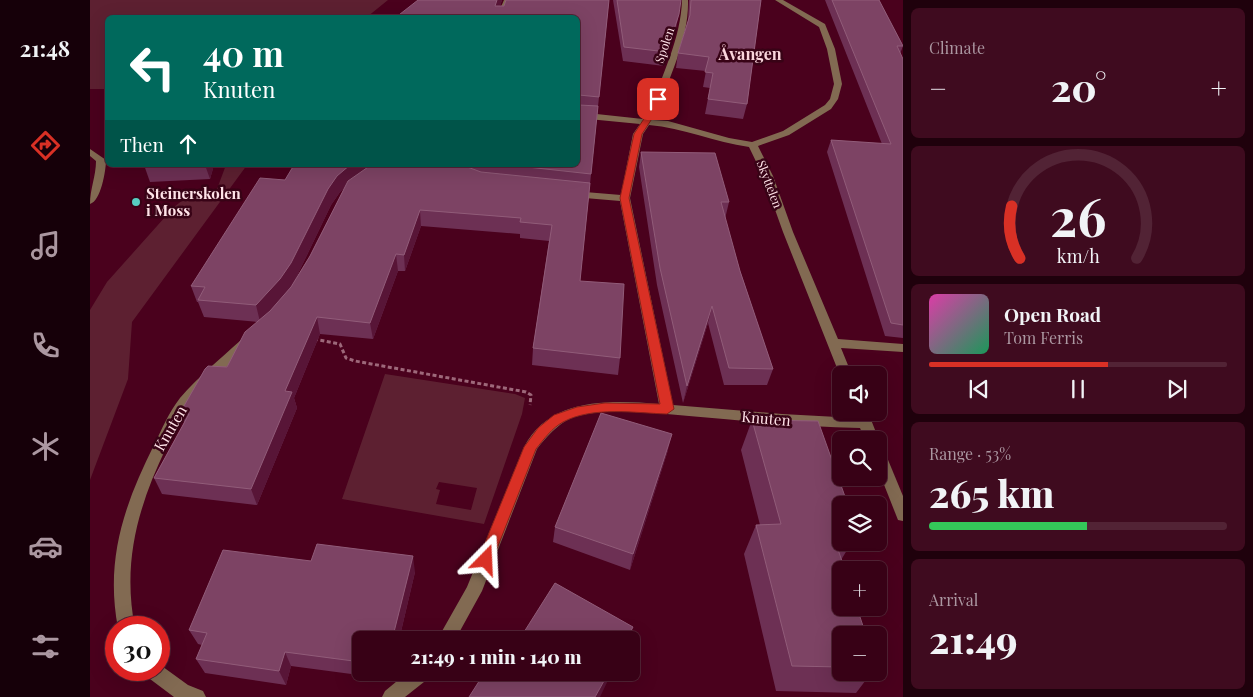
<!DOCTYPE html>
<html lang="en">
<head>
<meta charset="utf-8">
<style>
  body { margin:0; font-family:"Playfair Display",serif; background:#3f0b1f; color:#f1f3f6; height:100vh; display:flex; flex-direction:column; font-size:19px; white-space:nowrap }
  * { box-sizing:border-box; margin:0 }
  p { font-size:16px; color:#ab97a1 }
  .icon { flex:none; width:28px; height:28px; fill:none; stroke:currentColor; stroke-width:2; stroke-linecap:round; stroke-linejoin:round }
  .map { position:relative; flex:1; overflow:hidden }
  .sheet { display:flex; flex-direction:column; gap:8px; padding:8px; background:#1f010c; width:350px }
  .sheet>* { flex:none }
  .hud { position:absolute; left:15px; top:15px; width:475px; height:152px; border-radius:8px; box-shadow:0 5px 20px #0002,0 0 0 1px #522335; background:#00695c; color:#fff; overflow:hidden }
  .buttons { position:absolute; left:742px; top:366px; display:grid; gap:10px }
  .buttons a { display:grid; place-items:center; width:55px; height:55px; border-radius:8px; background:#380116; box-shadow:0 5px 20px #0002,0 0 0 1px #522335; font-size:25px }
  .speed { position:absolute; left:15px; top:616px; display:flex; gap:10px; font-size:25px; font-weight:700; text-align:center }
  .speed>* { display:grid; place-content:center; width:65px; height:65px; border-radius:50%; background:#380116; box-shadow:0 5px 20px #0002,0 0 0 1px #522335; line-height:1 }
  .speed .limit { border:8px solid #d22; background:#fff; color:#111 }
  .pin { position:absolute; display:grid; place-items:center; width:42px; height:42px; color:#fff; margin:-21px; border-radius:10px; box-shadow:0 2px 8px #0006 }
  .me { position:absolute; width:55px; margin:-28px; rotate:21deg; stroke-linejoin:round; filter:drop-shadow(0 0 4px #0008) }
  .turn { display:flex; align-items:center; gap:18px; height:105px; padding:0 15px; font-size:22px }
  .turn .icon { width:65px; height:65px; stroke-width:2.5 }
  .turn b { display:block; font-size:35px; line-height:42px }
  .then { display:flex; align-items:center; height:48px; padding:0 15px; background:#0003; gap:10px; font-size:19px }
  .big { font-size:38px; font-weight:800; line-height:1.1 }
  .sheet .card { flex:1; display:flex; flex-direction:column; justify-content:center; gap:8px; min-width:0; padding:0 18px; border-radius:8px; background:#3f0b1f }
  .sheet .dial { align-items:center; gap:0 }
  .dial svg { height:130px; overflow:visible; fill:none; stroke:#522335; stroke-width:7; stroke-linecap:round; text-anchor:middle }
  .dial text { fill:#f1f3f6; stroke:none }
  .song { display:flex; align-items:center; gap:15px }
  .cover { width:60px; height:60px; border-radius:8px; background:linear-gradient(135deg,hsl(320 70% 55%),hsl(150 70% 35%)) }
  .played { height:5px; border-radius:2px; background:linear-gradient(90deg,#d93025 60%,#522335 60%) }
  .keys { display:flex; justify-content:space-around; direction:ltr }
  .heat { display:flex; justify-content:space-between; align-items:center; font-size:28px; direction:ltr }
  .charge { height:8px; border-radius:4px; background:linear-gradient(90deg,#34c759 53%,#522335 0) }
  .trip { position:absolute; left:262px; top:631px; width:288px; height:50px; border-radius:8px; background:#380116; box-shadow:0 5px 20px #0002,0 0 0 1px #522335; font-weight:800; line-height:50px; text-align:center }
  main { display:flex; flex:1; min-height:0 }
  .menu { display:flex; flex-direction:column; width:90px; justify-content:space-around; align-items:center; background:#160009; color:#ab97a1 }
  .menu .icon { width:35px; height:35px }
  .menu .current { color:#d93025 }
  .menu b { font-size:22px; color:#f1f3f6 }
  .map>svg:first-child { display:block }
  .green { fill:#5d2031; fill-rule:evenodd }
  .lines { fill:none; stroke-linecap:round; stroke-linejoin:round }
  .path { stroke:#9d687a; stroke-width:3; stroke-dasharray:4 2.5; stroke-linecap:butt }
  .minor { fill:#826a52; fill-rule:evenodd }
  .wall { fill:#6d3054; fill-rule:evenodd }
  .shaded-wall { fill:#581537 }
  .building { fill:#7d4364; stroke:#915c79 }
  .route { fill:#d93025; stroke:#8d1f18 }
  .poi-dot { fill:#57cec1; stroke:#380316; stroke-width:2 }
  .labels { text-anchor:middle; dominant-baseline:central; stroke-width:5; stroke-linejoin:round; paint-order:stroke }
  .far-street-label { font-size:12px; fill:#ffe3e8; stroke:#380316 }
  .poi-label { font-size:15px; font-weight:bold; fill:#ffe3e8; stroke:#380316; text-anchor:start }
  .street-label { font-size:15px; fill:#ffe3e8; stroke:#380316 }
  .far-district-label { font-size:16px; font-weight:bold; fill:#fad5dc; stroke:#380316 }
</style>
</head>
<body>
<main>
<nav class="menu">
<b>21:48</b>
<svg class="icon current" aria-label="directions" viewBox="0 0 24 24"><path d="M12 3l9 9-9 9-9-9zM9 14v-3h6M13 9l2 2-2 2"/></svg>
<svg class="icon" aria-label="music" viewBox="0 0 24 24"><path d="M9 18V5l10-2v13"/><circle cx="6" cy="18" r="3"/><circle cx="16" cy="16" r="3"/></svg>
<svg class="icon" aria-label="phone" viewBox="0 0 24 24"><path d="M5 4h4l2 5-3 2q2 4 5 5l2-3 5 2v4C11 20 4 13 5 4z"/></svg>
<svg class="icon" aria-label="climate" viewBox="0 0 24 24"><path d="M12 3v18M4 7l16 10M4 17L20 7"/></svg>
<svg class="icon" aria-label="car" viewBox="0 0 24 24"><path d="M5 17H2v-5l4-1 3-4h7l3 4 3 1v5h-3M9 17h6M6 11h13"/><circle cx="7" cy="17" r="2"/><circle cx="17" cy="17" r="2"/></svg>
<svg class="icon" aria-label="filters" viewBox="0 0 24 24"><path d="M4 7h16M4 17h16"/><circle cx="9" cy="7" r="2"/><circle cx="15" cy="17" r="2"/></svg>
</nav>
<div class="map">
<svg width="813" height="697" viewBox="0 0 813 697">
  <rect width="100%" height="100%" fill="#4a011d"/>
  <g class="green">
    <path d="M0,0H298L277,17L18,18L17,89H0Z"/>
    <path d="M136,165H157L42,322L38,379L0,480V310L17,282L84,207L98,196L127,189Z"/>
    <path d="M295,374L425,394L435,398L432,414L394,524L252,499ZM349,482L387,488L381,510L346,504L350,490L346,489Z"/>
  </g>
  <g class="lines">
    <path class="path" d="M224,339L250,344L256,358L265,361L436,392L441,395L440,405"/>
    <g class="minor">
      <path d="M414,0H420L413,18H406Z"/>
      <path d="M592,0H598C599,38 580,76 567,111L562,120L578,121L639,138L662,142L693,131L735,105L740,99L744,84L737,49L729,27L685,0H693L735,24L745,49L752,84L748,99L741,109L699,135L668,146L683,176L703,232L748,339L813,344V352L751,348L762,375H751V378L693,232L673,176L659,147C625,142 593,128 559,125L553,134L540,198L583,405L692,414L766,418L764,412H778L789,440H775L770,428C713,427 656,421 599,416C563,413 523,407 488,416C471,420 457,436 447,449L392,591L365,640H347L377,587L434,447C460,397 521,400 569,404L530,201L483,197L478,194L483,191L531,195L543,134L550,124L488,118V112L553,119L559,111C572,76 591,38 592,0Z"/>
      <path d="M0,149L16,160C16,170 11,201 0,204C0,189 6,176 6,161L0,156Z"/>
      <path d="M155,339L161,343L159,346C138,366 115,385 98,408C89,420 83,435 76,448C48,507 32,562 45,628H28C15,560 34,505 64,445C72,429 79,412 90,398C108,377 130,359 151,340Z"/>
      <path d="M789,449L794,451L796,455L813,496V521L808,520L789,472Z"/>
      <path d="M69,664L98,685L113,691L116,697H84L56,676L53,670H69Z"/>
      <path d="M318,672H342L339,678L315,697H292L295,691Z"/>
    </g>
  </g>
  <g class="wall">
    <path d="M328,0H412L410,6L519,0L490,281L530,358L528,375L442,365L443,348L459,241L430,238V234L331,226L315,271H308L283,339L230,334L204,398L207,408L167,505L72,494L64,478L94,423L90,413L137,367L168,322L114,317L108,302H107L101,286L195,180L204,165H488V18ZM255,187L220,256L201,287L198,290L205,280L241,205L250,192Z"/>
    <path d="M523,0H591L586,28L574,66L533,61Z"/>
    <path d="M599,0H671L657,104L653,119L615,114L620,88L613,87L616,71L586,68L588,53L598,21Z"/>
    <path d="M735,0H789L813,46L810,54L813,59V338L795,336L737,152L741,140L792,144Z"/>
    <path d="M551,152L639,202L635,219L650,271L683,369L677,385H634L618,323L593,403L567,285L549,167Z"/>
    <path d="M54,165H124L120,179L60,182Z"/>
    <path d="M662,420L751,505V542H762L751,560V672H782L766,693L686,691L654,554L666,525H670L651,450Z"/>
    <path d="M578,450L540,570L463,542L465,527Z"/>
    <path d="M221,561L325,572L309,640H271V672H301L299,679L201,666L196,685L115,673L106,659L112,645L108,644L99,630Z"/>
  </g>
  <g class="shaded-wall">
    <path d="M407,0H412L406,18L405,6Z"/>
    <path d="M589,14L586,28L574,66L577,52Z"/>
    <path d="M115,165H124L120,179Z"/>
    <path d="M260,165H295L267,178L250,192L241,205L205,280L194,296L170,322L166,305L238,189L247,176Z"/>
    <path d="M330,210L331,226L315,271L314,255Z"/>
    <path d="M306,254L308,271L283,339L280,323Z"/>
    <path d="M622,306L618,323L593,403L597,386Z"/>
    <path d="M227,317L230,334L204,398L207,408L167,505L161,489L195,391Z"/>
    <path d="M582,434L578,450L540,570L543,554Z"/>
    <path d="M323,556L325,572L309,640H302Z"/>
    <path d="M543,627L539,640H536Z"/>
    <path d="M195,652L201,666L196,685L189,671Z"/>
    <path d="M298,672H301L299,679Z"/>
    <path d="M519,672H522L510,697H505Z"/>
  </g>
  <g class="building">
    <path d="M328,0H407L405,6H414L416,0H519L509,97L489,95L488,97V18H305Z"/>
    <path d="M527,0H591L589,14L577,52L534,47Z"/>
    <path d="M601,0H671L657,104L618,99L623,73L615,72L619,57L588,53L600,15Z"/>
    <path d="M742,0H789L813,46H807L813,59V325L801,323L741,140L801,144Z"/>
    <path d="M488,98L489,105L508,106L501,174L419,165H488Z"/>
    <path d="M551,152L625,153L639,202H631L650,271L683,369L639,368L622,306L597,386L570,268Z"/>
    <path d="M204,165H260L247,176L238,189L201,263L190,279L166,305L108,300L115,287L101,286L170,178L195,180Z"/>
    <path d="M281,165H372L391,172L500,183L490,281L534,284L530,358L443,348L462,225L430,222L431,218L330,210L314,255L306,254L280,323L227,317L195,391L202,392L161,489L64,478L99,414L90,413L115,369L118,366L137,367L155,332L180,311L201,287L220,256L258,181Z"/>
    <path d="M511,413L582,434L543,554L465,527Z"/>
    <path d="M662,420L728,421L758,505H751V532H742L755,570H751V608H767L776,635H751V667L702,666L666,525L691,524Z"/>
    <path d="M227,544L323,556L302,640H271V662L195,652L189,671L106,659L117,633L99,630L133,550L221,561Z"/>
    <path d="M465,583L543,627L536,640H429Z"/>
    <path d="M395,672H401L407,676L409,672H519L505,697H379Z"/>
  </g>
  <path class="route" d="M565,97L572,99L567,111L552,134L539,198L584,409L577,414C545,413 503,406 473,422C462,428 454,439 446,449L401,564L396,566L390,564L388,560L434,447L448,428L464,415L487,407L515,403L570,404L530,198L544,134L559,111Z"/>
  <circle class="poi-dot" cx="46" cy="202" r="5"/>
  <g class="labels">
    <g class="far-street-label">
      <text transform="translate(574 45) rotate(-72)">Spolen</text>
      <text transform="translate(680 184) rotate(69)">Skyttelen</text>
    </g>
    <g class="poi-label">
      <text x="56" y="193">Steinerskolen<tspan x="56" dy="17">i Moss</tspan></text>
    </g>
    <g class="street-label">
      <text transform="translate(676 418) rotate(5)">Knuten</text>
      <text transform="translate(80 428) rotate(-60)">Knuten</text>
    </g>
    <g class="far-district-label">
      <text x="660" y="53">Åvangen</text>
    </g>
  </g>
</svg>
<div class="buttons">
<a><svg class="icon" aria-label="sound" viewBox="0 0 24 24"><path d="M4 9h4l5-4v14l-5-4H4zM17 9q2 3 0 6"/></svg></a>
<a><svg class="icon" aria-label="search" viewBox="0 0 24 24"><circle cx="10" cy="10" r="6"/><path d="M15 15l6 6"/></svg></a>
<a><svg class="icon" aria-label="layers" viewBox="0 0 24 24"><path d="M12 4l9 5-9 5-9-5zM3 14l9 5 9-5"/></svg></a>
<a>+</a>
<a>−</a>
</div>
<div class="speed"><div class="limit">30</div></div>
<div class="pin" style="left:568px;top:99px;background:#d93025"><svg class="icon" aria-label="arrive" viewBox="0 0 24 24"><path d="M6 21V4h12l-3 4 3 4H6"/></svg></div>
<svg class="me" style="left:396px;top:560px" viewBox="-20 -20 40 40"><path d="M0-17L14 15 0 8-14 15z" fill="#d93025" stroke="#fff" stroke-width="4"/></svg>
<div class="trip">21:49 · 1 min · 140 m</div>
<div class="hud">
<div class="turn"><svg class="icon" aria-label="left" viewBox="0 0 24 24"><path d="M17 20v-9H6M10 6l-5 5 5 5"/></svg><div><b>40 m</b>Knuten</div></div>
<div class="then">Then<svg class="icon" aria-label="ahead" viewBox="0 0 24 24"><path d="M12 20V5M6 11l6-6 6 6"/></svg></div>
</div>
</div>
<section class="sheet">
<div class="card"><p>Climate</p>
<div class="heat"><a>−</a><b class="big">20°</b><a>+</a></div>
</div>
<div class="card dial"><svg viewBox="0 0 100 80">
<path d="M14 69A42 42 0 1 1 86 69"/>
<path d="M14 69A42 42 0 0 1 9 37" stroke="#d93025"/>
<text x="50" y="56" font-size="32" font-weight="700">26</text>
<text x="50" y="72" font-size="11">km/h</text>
</svg></div>
<div class="card">
<div class="song"><i class="cover"></i><div><b>Open Road</b><p>Tom Ferris</p></div></div>
<div class="played"></div>
<div class="keys"><svg class="icon" aria-label="previous" viewBox="0 0 24 24"><path d="M18 5L8 12l10 7zM5 5v14"/></svg><svg class="icon" aria-label="pause" viewBox="0 0 24 24"><path d="M8 5v14M16 5v14"/></svg><svg class="icon" aria-label="next" viewBox="0 0 24 24"><path d="M6 5l10 7-10 7zM19 5v14"/></svg></div>
</div>
<div class="card"><p>Range · 53%</p><b class="big">265 km</b><div class="charge"></div></div>
<div class="card"><p>Arrival</p><b class="big">21:49</b></div>
</section>
</main>
</body>
</html>
